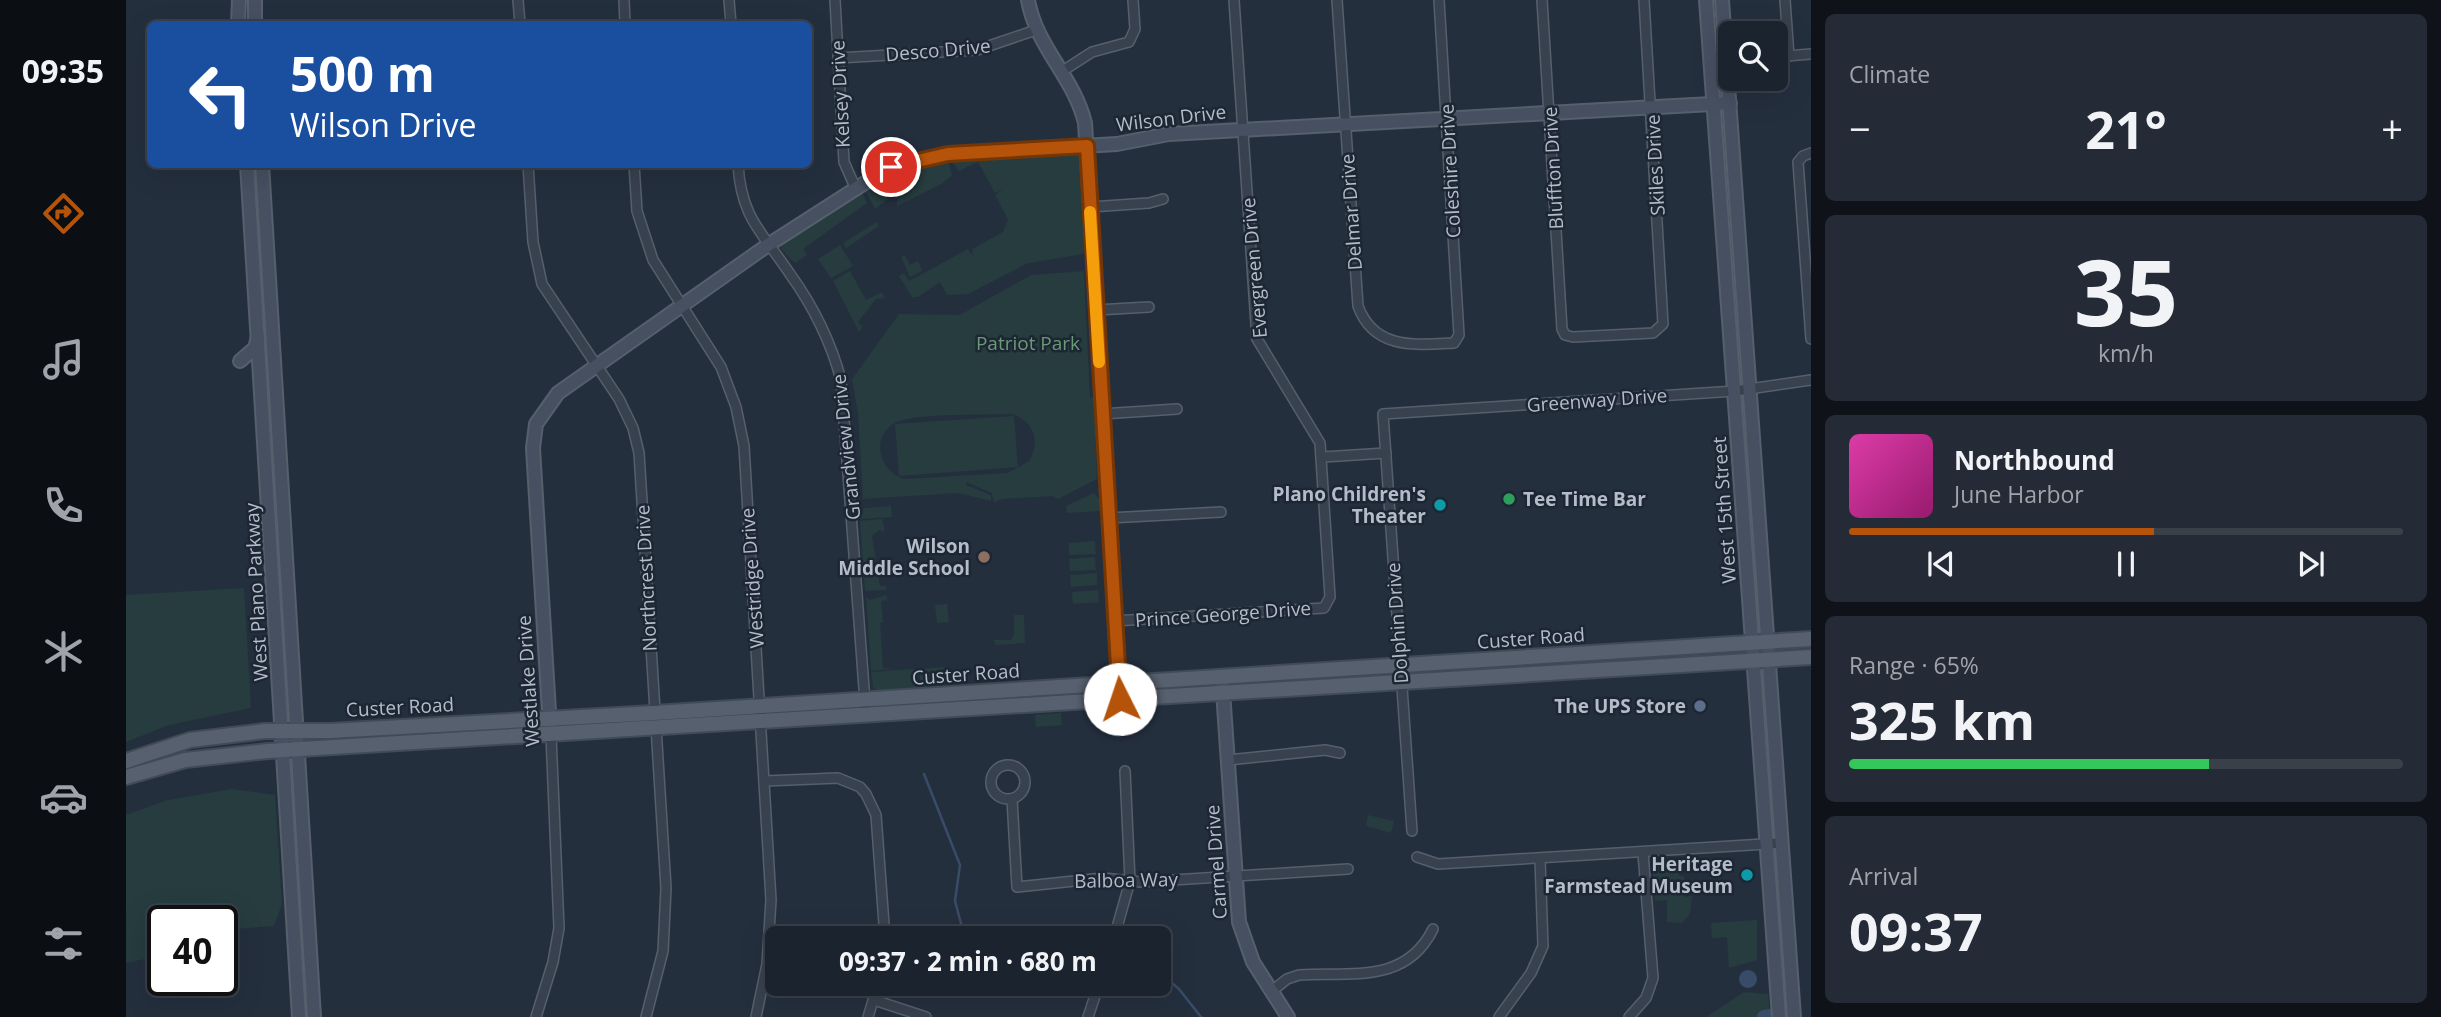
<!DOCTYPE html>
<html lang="en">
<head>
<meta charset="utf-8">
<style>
  body { margin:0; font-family:"Open Sans",sans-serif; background:#242b36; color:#f1f3f6; height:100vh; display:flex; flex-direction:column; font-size:26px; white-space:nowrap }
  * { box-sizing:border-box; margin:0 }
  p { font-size:23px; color:#a0a4aa }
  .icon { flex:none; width:38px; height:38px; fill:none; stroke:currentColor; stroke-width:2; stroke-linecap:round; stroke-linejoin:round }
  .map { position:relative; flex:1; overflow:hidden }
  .side { display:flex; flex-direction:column; gap:14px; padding:14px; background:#0f1319; width:630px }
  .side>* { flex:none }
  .banner { position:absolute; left:21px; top:21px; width:665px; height:147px; border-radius:10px; box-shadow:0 7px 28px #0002,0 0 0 2px #39404a; background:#1a4fa0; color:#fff; overflow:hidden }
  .fabs { position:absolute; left:1592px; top:21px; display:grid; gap:14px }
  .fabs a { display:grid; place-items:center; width:70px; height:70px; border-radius:10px; background:#1b232e; box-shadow:0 7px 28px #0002,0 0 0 2px #39404a; font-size:35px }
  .speed { position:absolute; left:21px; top:905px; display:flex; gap:14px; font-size:35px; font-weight:700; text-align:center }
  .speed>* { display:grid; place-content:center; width:91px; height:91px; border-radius:50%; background:#1b232e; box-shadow:0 7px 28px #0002,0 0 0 2px #39404a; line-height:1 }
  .speed .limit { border:4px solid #111; border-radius:10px; background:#fff; color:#111 }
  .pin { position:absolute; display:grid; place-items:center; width:60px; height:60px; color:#fff; margin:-30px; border:4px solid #fff; border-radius:50%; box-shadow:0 2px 7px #0007 }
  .me { position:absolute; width:77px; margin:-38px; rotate:356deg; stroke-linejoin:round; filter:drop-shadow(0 0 5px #0008) }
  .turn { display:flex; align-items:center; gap:24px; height:147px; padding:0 28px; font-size:32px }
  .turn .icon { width:91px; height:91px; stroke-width:2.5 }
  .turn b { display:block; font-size:49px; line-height:60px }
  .big { font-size:52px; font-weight:700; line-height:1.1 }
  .side .widget { flex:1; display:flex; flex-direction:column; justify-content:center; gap:10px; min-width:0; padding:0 24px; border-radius:10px; background:#242b36 }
  .side .dial { align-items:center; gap:0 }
  .dial b { font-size:91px; line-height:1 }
  .song { display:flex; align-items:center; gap:21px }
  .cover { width:84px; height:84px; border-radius:10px; background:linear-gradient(135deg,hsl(320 70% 55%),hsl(320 70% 35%)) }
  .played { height:7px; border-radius:4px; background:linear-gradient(90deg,#b45309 55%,#39404a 55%) }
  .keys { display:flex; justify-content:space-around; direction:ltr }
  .heat { display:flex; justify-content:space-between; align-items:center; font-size:38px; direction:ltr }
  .charge { height:10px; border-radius:5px; background:linear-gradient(90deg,#34c759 65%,#39404a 0) }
  .trip { position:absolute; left:639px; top:926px; width:406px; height:70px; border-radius:10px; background:#1b232e; box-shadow:0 7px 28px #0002,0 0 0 2px #39404a; font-weight:700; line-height:70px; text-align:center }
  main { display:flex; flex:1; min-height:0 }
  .menu { display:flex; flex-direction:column; width:126px; justify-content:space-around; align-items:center; background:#0b0e12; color:#a0a4aa }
  .menu .icon { width:49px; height:49px }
  .menu .active { color:#b45309 }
  .menu b { font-size:32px; color:#f1f3f6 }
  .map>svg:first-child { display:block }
  .green { fill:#263c3f; fill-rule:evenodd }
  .water { fill:#394c67 }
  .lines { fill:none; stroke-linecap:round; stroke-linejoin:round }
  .stream { stroke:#394c67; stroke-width:2.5 }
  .river { stroke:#394c67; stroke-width:14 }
  .street-casing { stroke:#565f6c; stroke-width:12 }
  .secondary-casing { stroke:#565f6c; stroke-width:16 }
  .primary-casing { stroke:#414a57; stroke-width:18 }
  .street { stroke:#38414e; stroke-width:9 }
  .secondary { stroke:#465061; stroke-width:12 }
  .primary { stroke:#56606e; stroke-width:14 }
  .route-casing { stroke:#753606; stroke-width:18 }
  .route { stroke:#b45309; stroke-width:12 }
  .slow { stroke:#f59e0b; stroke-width:12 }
  .leisure-dot { fill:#2e9e5b; stroke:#1d2633; stroke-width:2.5 }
  .culture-dot { fill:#0f9aa8; stroke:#1d2633; stroke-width:2.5 }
  .education-dot { fill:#8d6e63; stroke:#1d2633; stroke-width:2.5 }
  .service-dot { fill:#5c6f8a; stroke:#1d2633; stroke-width:2.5 }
  .labels { text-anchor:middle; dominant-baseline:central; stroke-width:5; stroke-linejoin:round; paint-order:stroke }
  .street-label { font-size:19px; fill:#b4bcc9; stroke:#1d2633 }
  .park-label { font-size:19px; fill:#6b9a76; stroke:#1d2633 }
  .poi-label { font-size:19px; font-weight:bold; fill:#b4bcc9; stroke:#1d2633; text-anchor:end }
</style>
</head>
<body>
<main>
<nav class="menu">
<b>09:35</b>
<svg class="icon active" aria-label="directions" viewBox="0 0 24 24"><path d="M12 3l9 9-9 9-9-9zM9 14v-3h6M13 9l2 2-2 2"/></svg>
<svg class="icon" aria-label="music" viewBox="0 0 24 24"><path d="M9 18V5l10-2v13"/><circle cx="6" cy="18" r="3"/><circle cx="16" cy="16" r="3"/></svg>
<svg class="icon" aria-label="phone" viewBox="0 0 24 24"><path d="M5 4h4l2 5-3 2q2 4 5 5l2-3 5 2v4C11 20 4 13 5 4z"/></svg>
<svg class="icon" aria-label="climate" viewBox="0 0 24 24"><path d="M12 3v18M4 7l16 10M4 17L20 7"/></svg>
<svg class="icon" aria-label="car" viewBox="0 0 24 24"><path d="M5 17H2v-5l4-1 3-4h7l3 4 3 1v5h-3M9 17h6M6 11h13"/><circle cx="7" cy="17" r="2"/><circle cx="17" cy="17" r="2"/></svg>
<svg class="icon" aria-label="filters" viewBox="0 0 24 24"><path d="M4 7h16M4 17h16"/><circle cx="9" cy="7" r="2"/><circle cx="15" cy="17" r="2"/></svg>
</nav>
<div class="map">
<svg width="1685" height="1017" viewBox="0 0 1685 1017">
  <rect width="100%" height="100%" fill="#242f3e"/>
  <g class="green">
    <path d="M949,152L953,155L959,248L957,254L902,263L842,294L821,295L814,282L792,297H786L773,276L778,273L783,281L842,249L847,256L846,249L877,232L882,219L869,195L877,189L869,193L852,162L833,171L824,159Z"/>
    <path d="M822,160L826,175L815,184L771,206L773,173Z"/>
    <path d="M761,177L763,198L749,209L738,188Z"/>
    <path d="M735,190L741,203L677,249L681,255L669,263L655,249L656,244Z"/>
    <path d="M751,222L753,226L720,248L717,243Z"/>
    <path d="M714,245L727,266L705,278L692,259Z"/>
    <path d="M779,255L784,265L792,261L796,271L784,277L775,257Z"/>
    <path d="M724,271L740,300L756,292L759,298L750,299L732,322L737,327L733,332L707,281Z"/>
    <path d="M958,271L964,397H968L971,479L932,499L926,496L876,499L868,503L866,493L840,482V485L865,495V501L832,493L737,499L732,413L726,379L773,314L834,315L905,275ZM886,414C908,421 915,442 903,461L882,473L779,479C753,473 743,435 771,422C792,413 860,415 886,414Z"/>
    <path d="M888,416L892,467L773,476L769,424Z"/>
    <path d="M968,493L974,500L975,511L941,513L940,506Z"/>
    <path d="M765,506L766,517L734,519L738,508Z"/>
    <path d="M756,519L759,532L753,530L746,536L754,586H760V590L739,591L734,521Z"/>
    <path d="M969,541L970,554L943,555V543Z"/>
    <path d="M969,557L970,570L944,571L943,559Z"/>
    <path d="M971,573V585L945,587L944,575Z"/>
    <path d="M118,588L125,708L43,725L0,742V595Z"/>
    <path d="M972,590L973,602L947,604L946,592Z"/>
    <path d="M760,595L761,600L755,601L757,622L754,623L757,668L768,669L745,671L740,597L744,600Z"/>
    <path d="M821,604L823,622L811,623L809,605Z"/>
    <path d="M888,615H898L899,643L870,645L868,640H885L888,635Z"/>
    <path d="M818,667L810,685L794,688V669Z"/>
    <path d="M788,669L791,688L751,690L747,688L745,672Z"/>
    <path d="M935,713L936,725L910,727L909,715Z"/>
    <path d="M106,789L149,795L156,904L148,926L96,930V920H37V934L30,935L28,957L0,963V815L42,800Z"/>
    <path d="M1242,815L1268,821L1265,833L1240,826Z"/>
    <path d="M1544,861L1545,871L1553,870V876H1558L1559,897L1566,896L1564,914L1556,923L1541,922V900L1529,901L1526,862Z"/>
    <path d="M1631,920V960L1603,968L1601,937L1586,938L1585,923Z"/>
    <path d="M1618,992L1642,994L1644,1017H1580Z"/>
  </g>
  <circle class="water" cx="1622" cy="979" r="9"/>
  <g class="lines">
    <g class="stream">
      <path d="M798,774L834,865L829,901L839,938"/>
      <path d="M1032,978H1040L1053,989L1075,1017"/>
    </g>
    <path class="river" d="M1638,1017L1645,1016"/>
    <defs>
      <g id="street">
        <path d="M392,0L394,24"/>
        <path d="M498,0L499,24"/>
        <path d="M603,0L605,24"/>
        <path d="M709,0L718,162L729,187"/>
        <path d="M1211,0L1232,306C1248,350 1289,345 1328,343L1333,335L1313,0"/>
        <path d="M1416,0L1436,329L1439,335L1447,337L1527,333L1537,324L1518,0"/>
        <path d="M1659,0L1663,56"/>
        <path d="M1650,57L1685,54"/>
        <path d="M712,58L851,50L910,30"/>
        <path d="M935,72L966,52L1003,42L1009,29L1007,0"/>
        <path d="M1685,153L1677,156L1672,162L1685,339"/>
        <path d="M402,164L407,242L416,284L493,399L507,428L513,453L540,888L537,951L520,1017"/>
        <path d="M508,164L511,211L527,260L595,367L610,407L618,446L645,900L641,964L630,1017"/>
        <path d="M612,164C615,218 636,232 664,274C687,306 705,342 715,380L740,715"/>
        <path d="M964,207L1023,203L1037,199"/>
        <path d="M970,310L1023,307"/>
        <path d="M976,414L1051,409"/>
        <path d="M1197,457L1260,453"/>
        <path d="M983,518L1095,512"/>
        <path d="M988,621L1198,608L1204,597L1194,443L1131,339L1108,0"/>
        <path d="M1102,760L1199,750L1214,753"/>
        <circle cx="882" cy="782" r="17"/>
        <path d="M638,781L712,778L734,787L740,794L750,815L759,938"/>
        <path d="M886,799L891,887L977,878L1015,882L1222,869"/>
        <path d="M1286,831L1257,414L1609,391L1685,380"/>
        <path d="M1291,857L1312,864L1656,843"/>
        <path d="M988,938L1004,881L999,771"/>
        <path d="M1146,991L1161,979L1173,975C1226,972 1280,984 1307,929"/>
        <path d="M748,1000L800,1017"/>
        <path d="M410,1017L427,962L433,928L425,735"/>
        <path d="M742,1017L752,984"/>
        <path d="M962,1017L973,984"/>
        <path d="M1373,1017L1405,973L1417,946L1414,859"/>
        <path d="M1503,1017L1520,998L1527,978L1517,853"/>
      </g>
      <g id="secondary">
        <path d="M902,0C910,47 948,77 959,123L994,699"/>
        <path d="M1580,0L1653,1017"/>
        <path d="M1596,0L1668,1017"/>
        <path d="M112,24L113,0"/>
        <path d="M129,24V0"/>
        <path d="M121,164L173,1017"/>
        <path d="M136,164L188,1017"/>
        <path d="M114,361L129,348L132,337"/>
        <path d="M1096,677L1113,922L1127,962L1162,1017"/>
        <path d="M424,728L407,448L410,424L432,393L642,245L762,168L822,154L991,144L1043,134L1604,103"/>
      </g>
      <g id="primary">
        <path d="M0,761L64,740L139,731H204L528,713L1685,639"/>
        <path d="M0,777L59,760L142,751L1685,657"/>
      </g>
    </defs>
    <use href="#street" class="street-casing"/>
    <use href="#secondary" class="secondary-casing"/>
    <use href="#primary" class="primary-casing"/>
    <use href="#street" class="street"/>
    <use href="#secondary" class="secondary"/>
    <use href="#primary" class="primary"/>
  </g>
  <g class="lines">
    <defs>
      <path id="route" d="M765,167L822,154L961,146L994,699"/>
    </defs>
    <use href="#route" class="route-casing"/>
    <use href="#route" class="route"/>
    <path class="slow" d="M964,212L973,362"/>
  </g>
  <circle class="leisure-dot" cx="1383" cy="499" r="7"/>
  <g class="culture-dot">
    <circle cx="1314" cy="505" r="7"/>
    <circle cx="1621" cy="875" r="7"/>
  </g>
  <circle class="education-dot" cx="858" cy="557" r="7"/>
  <circle class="service-dot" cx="1574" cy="706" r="7"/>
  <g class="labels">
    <g class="street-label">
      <text transform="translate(812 50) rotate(-5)">Desco Drive</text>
      <text transform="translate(714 94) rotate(-93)">Kelsey Drive</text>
      <text transform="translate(1045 118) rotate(-7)">Wilson Drive</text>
      <text transform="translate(1529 165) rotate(-93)">Skiles Drive</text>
      <text transform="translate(1427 168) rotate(-93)">Bluffton Drive</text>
      <text transform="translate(1324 171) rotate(-93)">Coleshire Drive</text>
      <text transform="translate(1225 212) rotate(-94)">Delmar Drive</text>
      <text transform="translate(1128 268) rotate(-95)">Evergreen Drive</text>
      <text transform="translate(1471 400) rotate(-4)">Greenway Drive</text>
      <text transform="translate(720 447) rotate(-96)">Grandview Drive</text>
      <text transform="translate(1598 510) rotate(-94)">West 15th Street</text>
      <text transform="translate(520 578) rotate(-93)">Northcrest Drive</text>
      <text transform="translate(626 578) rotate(-94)">Westridge Drive</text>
      <text transform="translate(130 592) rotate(-93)">West Plano Parkway</text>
      <text transform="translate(1097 614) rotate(-4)">Prince George Drive</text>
      <text transform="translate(1271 623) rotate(-94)">Dolphin Drive</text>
      <text transform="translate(1405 638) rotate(-4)">Custer Road</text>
      <text transform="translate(840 674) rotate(-4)">Custer Road</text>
      <text transform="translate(402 681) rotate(-94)">Westlake Drive</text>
      <text transform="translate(274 707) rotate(-3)">Custer Road</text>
      <text transform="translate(1090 862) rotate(-94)">Carmel Drive</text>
      <text transform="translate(1000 880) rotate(-1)">Balboa Way</text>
    </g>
    <g class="park-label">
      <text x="902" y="343">Patriot Park</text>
    </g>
    <g class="poi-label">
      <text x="1300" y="494">Plano Children's<tspan x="1300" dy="22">Theater</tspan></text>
      <text x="1397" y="499" text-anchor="start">Tee Time Bar</text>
      <text x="844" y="546">Wilson<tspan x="844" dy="22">Middle School</tspan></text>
      <text x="1560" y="706">The UPS Store</text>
      <text x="1607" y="864">Heritage<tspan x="1607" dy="22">Farmstead Museum</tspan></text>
    </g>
  </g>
</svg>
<div class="fabs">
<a><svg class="icon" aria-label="search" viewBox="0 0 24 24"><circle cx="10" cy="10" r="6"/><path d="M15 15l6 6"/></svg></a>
</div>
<div class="speed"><div class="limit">40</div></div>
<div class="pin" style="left:765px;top:167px;background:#d93025"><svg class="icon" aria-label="arrive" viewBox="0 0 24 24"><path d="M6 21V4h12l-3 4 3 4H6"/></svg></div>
<svg class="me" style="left:994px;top:699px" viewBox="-20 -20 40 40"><circle r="19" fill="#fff"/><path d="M0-13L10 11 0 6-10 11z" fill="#b45309"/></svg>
<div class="trip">09:37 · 2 min · 680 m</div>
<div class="banner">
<div class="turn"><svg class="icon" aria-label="left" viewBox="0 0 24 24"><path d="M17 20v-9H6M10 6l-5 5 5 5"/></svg><div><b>500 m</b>Wilson Drive</div></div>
</div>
</div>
<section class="side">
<div class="widget"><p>Climate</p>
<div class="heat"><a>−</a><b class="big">21°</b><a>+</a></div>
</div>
<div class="widget dial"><b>35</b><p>km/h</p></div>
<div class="widget">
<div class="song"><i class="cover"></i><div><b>Northbound</b><p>June Harbor</p></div></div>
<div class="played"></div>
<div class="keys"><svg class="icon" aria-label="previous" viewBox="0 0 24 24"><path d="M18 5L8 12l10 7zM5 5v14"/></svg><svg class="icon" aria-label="pause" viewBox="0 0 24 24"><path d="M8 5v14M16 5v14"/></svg><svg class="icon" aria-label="next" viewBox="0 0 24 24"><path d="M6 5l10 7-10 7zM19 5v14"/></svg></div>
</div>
<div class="widget"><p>Range · 65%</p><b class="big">325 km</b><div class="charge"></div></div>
<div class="widget"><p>Arrival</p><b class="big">09:37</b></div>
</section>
</main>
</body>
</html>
